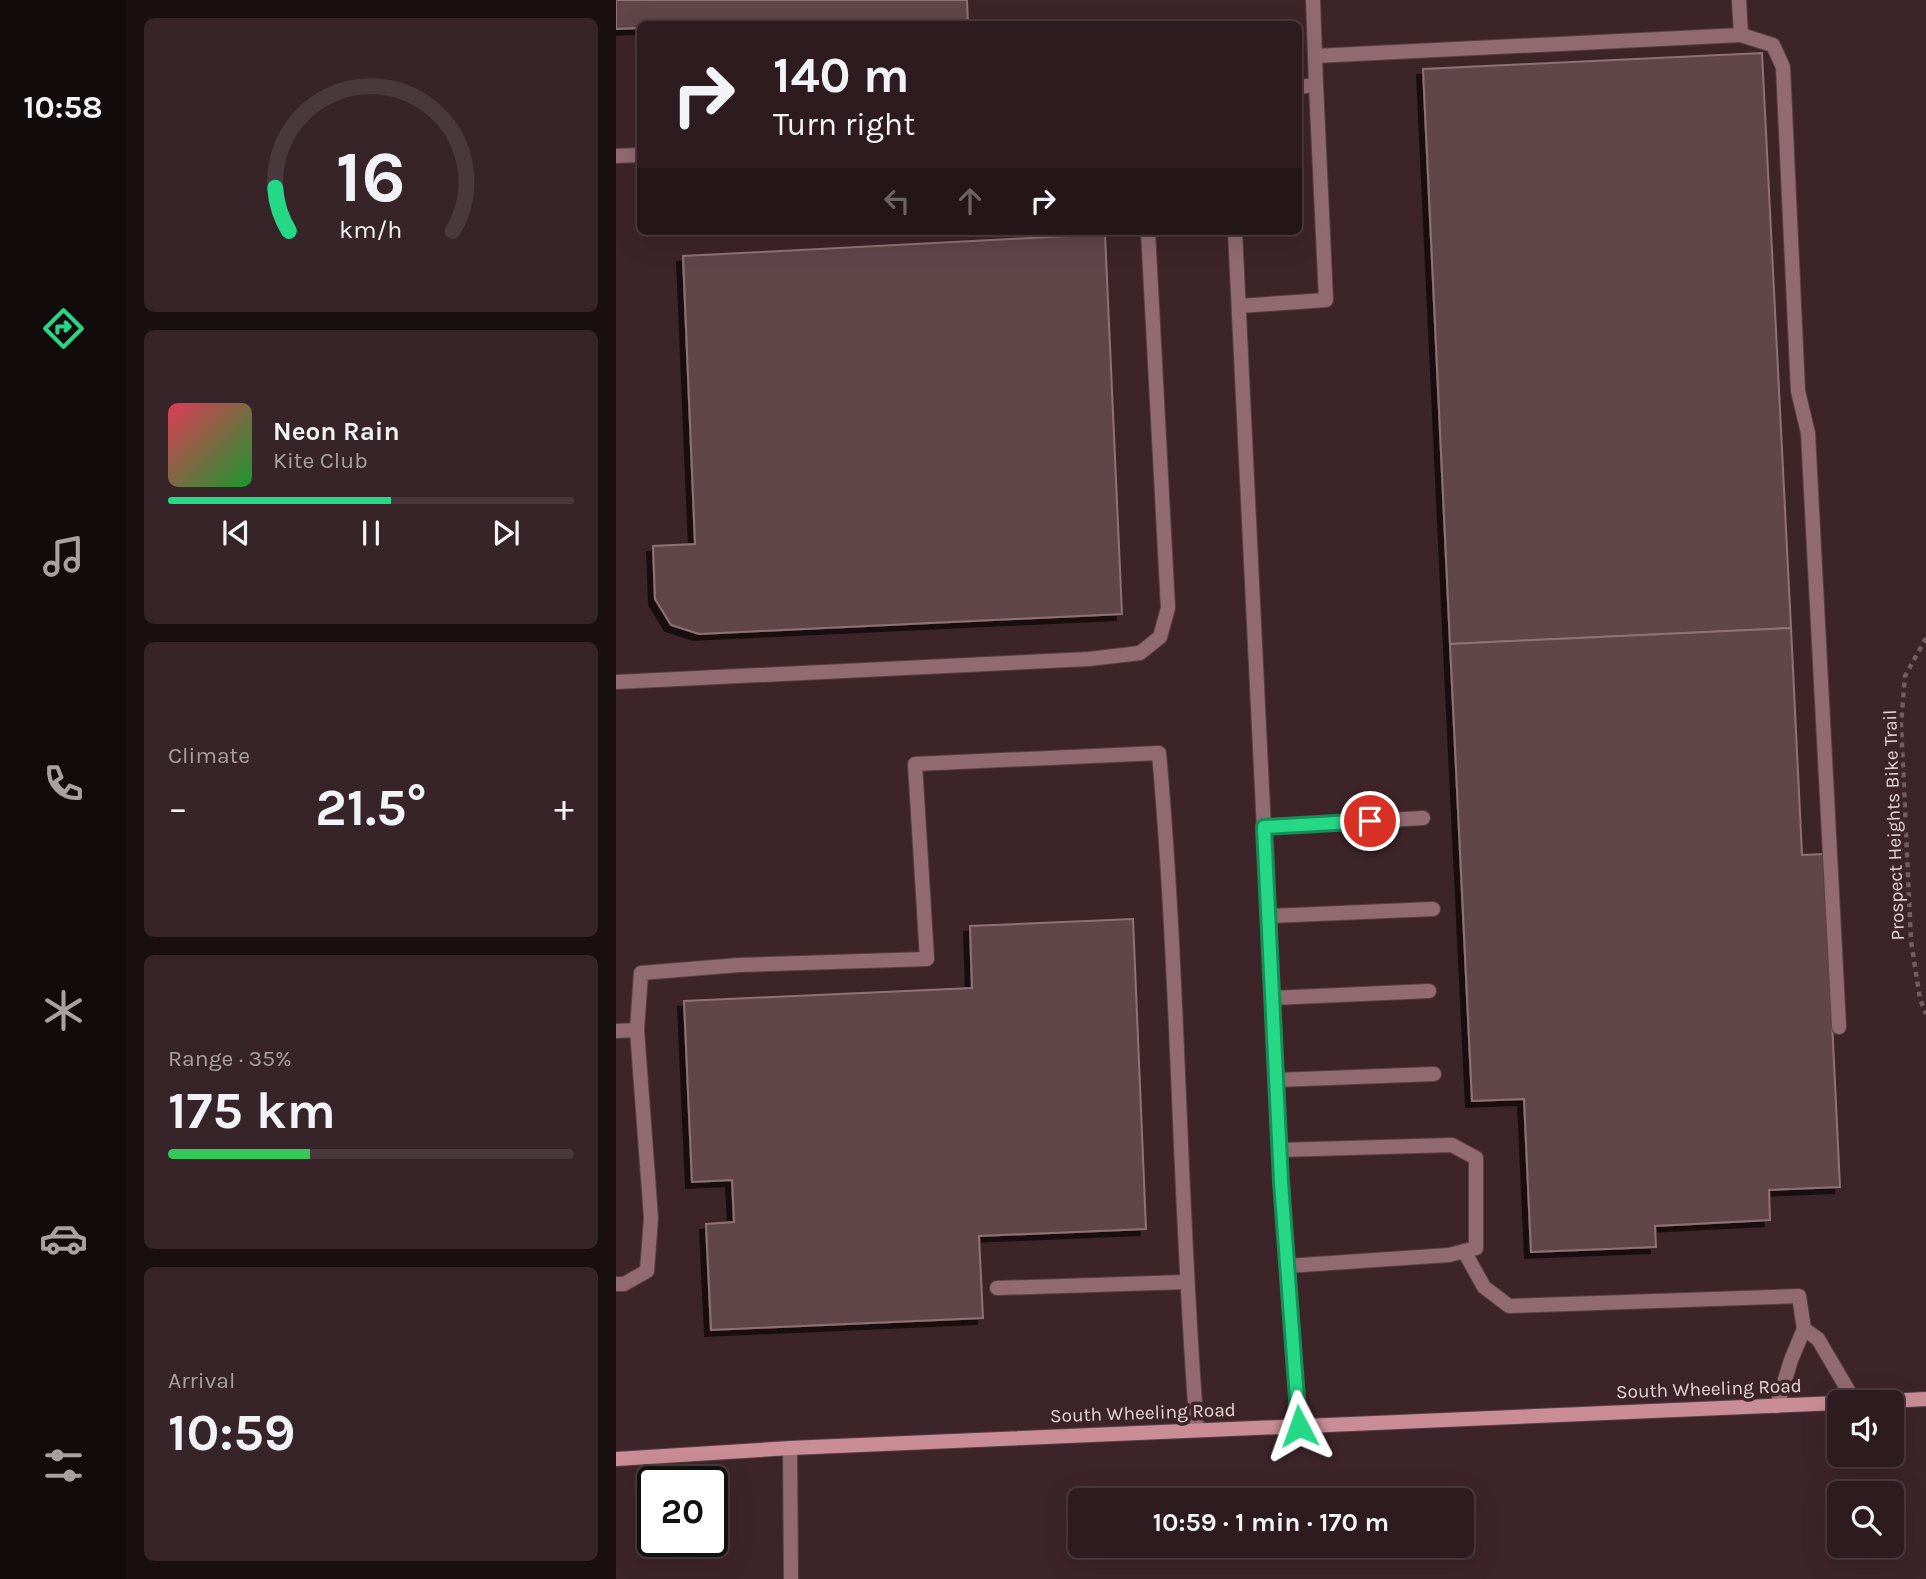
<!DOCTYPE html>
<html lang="en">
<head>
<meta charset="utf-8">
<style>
  body { margin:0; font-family:Karla,sans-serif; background:#362428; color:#f1f3f6; height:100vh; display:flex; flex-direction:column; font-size:26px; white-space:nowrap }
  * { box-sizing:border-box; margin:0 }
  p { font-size:23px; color:#a7a1a4 }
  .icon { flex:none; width:38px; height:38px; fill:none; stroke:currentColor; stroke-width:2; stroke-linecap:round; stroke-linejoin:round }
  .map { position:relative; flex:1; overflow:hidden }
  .panel { display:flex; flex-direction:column; gap:18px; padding:18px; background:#190f11; width:490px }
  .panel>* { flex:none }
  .top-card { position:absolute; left:21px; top:21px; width:665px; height:214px; border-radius:10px; box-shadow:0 7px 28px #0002,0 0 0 2px #49393d; background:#2e1b1f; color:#f1f3f6; overflow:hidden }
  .buttons { position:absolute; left:1211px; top:1390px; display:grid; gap:14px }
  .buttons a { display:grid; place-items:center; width:77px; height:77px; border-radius:10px; background:#2e1b1f; box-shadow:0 7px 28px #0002,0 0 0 2px #49393d; font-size:35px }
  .speed { position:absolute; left:21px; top:1466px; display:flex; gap:14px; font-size:35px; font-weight:700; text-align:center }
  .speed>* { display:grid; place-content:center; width:91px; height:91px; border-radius:50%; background:#2e1b1f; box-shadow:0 7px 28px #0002,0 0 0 2px #49393d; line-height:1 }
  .speed .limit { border:4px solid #111; border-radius:10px; background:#fff; color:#111 }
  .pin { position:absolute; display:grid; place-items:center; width:60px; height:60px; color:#fff; margin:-30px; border:4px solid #fff; border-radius:50%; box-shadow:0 2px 7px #0007 }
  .me { position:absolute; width:77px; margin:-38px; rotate:356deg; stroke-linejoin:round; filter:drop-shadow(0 0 5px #0008) }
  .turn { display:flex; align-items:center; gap:24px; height:147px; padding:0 21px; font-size:32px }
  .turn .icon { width:91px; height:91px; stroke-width:2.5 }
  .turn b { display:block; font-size:49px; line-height:60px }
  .lanes { display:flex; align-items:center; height:66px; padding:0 21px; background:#0003; justify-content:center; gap:35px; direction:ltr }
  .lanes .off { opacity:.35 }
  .big { font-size:52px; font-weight:700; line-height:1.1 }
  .panel .tile { flex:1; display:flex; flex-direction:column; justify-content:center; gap:10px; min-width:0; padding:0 24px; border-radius:10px; background:#362428 }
  .panel .dial { align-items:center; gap:0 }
  .dial svg { height:182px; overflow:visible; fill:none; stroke:#49393d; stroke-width:7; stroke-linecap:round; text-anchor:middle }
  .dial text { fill:#f1f3f6; stroke:none }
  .song { display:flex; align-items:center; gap:21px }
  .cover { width:84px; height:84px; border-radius:10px; background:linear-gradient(135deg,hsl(350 70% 55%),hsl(130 70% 35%)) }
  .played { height:7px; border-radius:4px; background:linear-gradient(90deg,#24d886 55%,#49393d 55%) }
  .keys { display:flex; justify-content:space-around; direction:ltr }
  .heat { display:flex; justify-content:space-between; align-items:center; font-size:38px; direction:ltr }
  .charge { height:10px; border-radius:5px; background:linear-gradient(90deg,#34c759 35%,#49393d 0) }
  .trip { position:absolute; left:452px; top:1488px; width:406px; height:70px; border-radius:10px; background:#2e1b1f; box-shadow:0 7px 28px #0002,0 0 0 2px #49393d; font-weight:700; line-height:70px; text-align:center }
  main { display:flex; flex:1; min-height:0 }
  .dock { display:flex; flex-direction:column; width:126px; justify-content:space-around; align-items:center; background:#120b0c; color:#a7a1a4 }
  .dock .icon { width:49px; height:49px }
  .dock .current { color:#24d886 }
  .dock b { font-size:32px; color:#f1f3f6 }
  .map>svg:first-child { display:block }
  .building { fill:#604549; stroke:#907276; stroke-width:2; filter:url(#shadow) }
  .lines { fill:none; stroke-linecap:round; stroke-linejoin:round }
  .lane-casing { stroke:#584045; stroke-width:16 }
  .street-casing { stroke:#584045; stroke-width:16 }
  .secondary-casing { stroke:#584045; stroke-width:16 }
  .path { stroke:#735d61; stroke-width:4.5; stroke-dasharray:5 5; stroke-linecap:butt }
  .lane { stroke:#916b71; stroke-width:14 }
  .street { stroke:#916b71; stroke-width:14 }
  .secondary { stroke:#ca8d97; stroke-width:14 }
  .route-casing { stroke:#178c57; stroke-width:18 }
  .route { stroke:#24d886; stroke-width:12 }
  .labels { text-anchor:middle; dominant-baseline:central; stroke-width:7; stroke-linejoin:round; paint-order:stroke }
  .street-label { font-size:19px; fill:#e6d5d7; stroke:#3d2429 }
</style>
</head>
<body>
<main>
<nav class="dock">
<b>10:58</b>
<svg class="icon current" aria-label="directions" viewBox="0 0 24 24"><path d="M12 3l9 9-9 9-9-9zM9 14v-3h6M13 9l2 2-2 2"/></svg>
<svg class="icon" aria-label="music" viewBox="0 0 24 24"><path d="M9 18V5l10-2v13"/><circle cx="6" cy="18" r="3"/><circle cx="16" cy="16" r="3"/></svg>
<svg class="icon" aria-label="phone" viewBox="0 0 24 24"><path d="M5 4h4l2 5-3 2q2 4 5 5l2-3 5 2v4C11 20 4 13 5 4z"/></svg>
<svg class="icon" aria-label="climate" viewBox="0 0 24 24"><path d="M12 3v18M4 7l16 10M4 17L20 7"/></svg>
<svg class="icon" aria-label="car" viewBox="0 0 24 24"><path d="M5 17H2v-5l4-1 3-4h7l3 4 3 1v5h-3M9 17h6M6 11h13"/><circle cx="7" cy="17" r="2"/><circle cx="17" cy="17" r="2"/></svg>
<svg class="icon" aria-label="filters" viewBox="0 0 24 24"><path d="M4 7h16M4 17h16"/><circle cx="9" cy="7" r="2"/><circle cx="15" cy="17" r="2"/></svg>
</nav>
<section class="panel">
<div class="tile dial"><svg viewBox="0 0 100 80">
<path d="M14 69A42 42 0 1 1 86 69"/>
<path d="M14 69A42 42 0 0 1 8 50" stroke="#24d886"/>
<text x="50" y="56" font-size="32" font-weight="700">16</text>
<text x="50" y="72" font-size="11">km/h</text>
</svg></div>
<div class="tile">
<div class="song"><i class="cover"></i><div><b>Neon Rain</b><p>Kite Club</p></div></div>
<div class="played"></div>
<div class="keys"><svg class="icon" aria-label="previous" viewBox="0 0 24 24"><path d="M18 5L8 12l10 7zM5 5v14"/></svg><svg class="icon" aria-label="pause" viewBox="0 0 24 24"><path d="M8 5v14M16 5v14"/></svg><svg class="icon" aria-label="next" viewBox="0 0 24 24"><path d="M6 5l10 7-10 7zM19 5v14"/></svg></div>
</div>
<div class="tile"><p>Climate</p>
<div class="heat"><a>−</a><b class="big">21.5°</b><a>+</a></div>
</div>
<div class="tile"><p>Range · 35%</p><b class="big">175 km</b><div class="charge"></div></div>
<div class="tile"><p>Arrival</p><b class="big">10:59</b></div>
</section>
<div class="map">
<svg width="1310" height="1579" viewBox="0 0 1310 1579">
  <defs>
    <filter id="shadow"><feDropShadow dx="-6" dy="6" stdDeviation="0" flood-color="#0009"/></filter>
  </defs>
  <rect width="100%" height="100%" fill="#3d2429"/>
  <g class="building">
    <path d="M0,0H351L352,24H24V28L0,29Z"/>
    <path d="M1146,53L1175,628L834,644L807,69Z"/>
    <path d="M489,234L506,614L83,634L55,625L39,599L37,546L79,544L67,256Z"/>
    <path d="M1175,628L1186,855L1208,854L1224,1187L1153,1190L1154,1220L1039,1226L1040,1247L915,1252L908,1099L856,1101L834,644Z"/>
    <path d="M517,919L530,1229L363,1236L367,1318L95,1330L90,1224L118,1222L116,1180L76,1182L68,1001L356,988L354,926Z"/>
  </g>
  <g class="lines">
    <defs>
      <g id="lane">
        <path d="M1125,35L1157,45L1167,67L1182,391L1192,433L1223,1027"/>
        <path d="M699,56L1125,35L1123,0"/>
        <path d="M682,87L700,85L697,0"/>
        <path d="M0,156L24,155"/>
        <path d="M619,231L665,1182L683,1426"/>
        <path d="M623,306L710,300L700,85"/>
        <path d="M0,682L473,659L524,653L544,637L552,608L532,231"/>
        <path d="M647,827L807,818"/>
        <path d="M652,916L817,909"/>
        <path d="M656,998L813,991"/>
        <path d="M21,1030L25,973L123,965L311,959L299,764L543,753C563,978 563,1205 581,1430"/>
        <path d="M0,1031L21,1030L35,1218L31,1271L8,1284H0"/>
        <path d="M660,1080L818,1074"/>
        <path d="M663,1150L836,1145L860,1158V1248L833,1255L671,1266"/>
        <path d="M848,1251L868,1287L893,1306L1183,1296L1188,1329L1175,1360L1161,1406"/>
        <path d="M381,1288L570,1282"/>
        <path d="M1188,1329L1202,1339L1239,1402"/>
      </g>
      <path id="street" d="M174,1448L175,1579"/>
      <g id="secondary">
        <path d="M1252,1402L1310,1399"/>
        <path d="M0,1459L174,1448L1223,1403"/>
      </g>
    </defs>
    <use href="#lane" class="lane-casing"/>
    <use href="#street" class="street-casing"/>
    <use href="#secondary" class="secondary-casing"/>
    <path class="path" d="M1310,638L1289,676L1285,724L1295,941L1304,999L1310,1014"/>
    <use href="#lane" class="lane"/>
    <use href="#street" class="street"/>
    <use href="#secondary" class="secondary"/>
  </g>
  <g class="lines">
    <defs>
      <path id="route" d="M683,1426L665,1182L648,827L754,821"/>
    </defs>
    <use href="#route" class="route-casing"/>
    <use href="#route" class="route"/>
  </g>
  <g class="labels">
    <g class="street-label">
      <text transform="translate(1278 825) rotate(-92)">Prospect Heights Bike Trail</text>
      <text transform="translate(1093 1389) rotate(-2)">South Wheeling Road</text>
      <text transform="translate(527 1413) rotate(-2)">South Wheeling Road</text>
    </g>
  </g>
</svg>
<div class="buttons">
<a><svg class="icon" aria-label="sound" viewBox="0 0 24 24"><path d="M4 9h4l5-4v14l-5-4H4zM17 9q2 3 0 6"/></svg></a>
<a><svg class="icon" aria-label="search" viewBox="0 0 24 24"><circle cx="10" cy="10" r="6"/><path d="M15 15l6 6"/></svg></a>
</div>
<div class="speed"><div class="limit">20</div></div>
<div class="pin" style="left:754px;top:821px;background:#d93025"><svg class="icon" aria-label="arrive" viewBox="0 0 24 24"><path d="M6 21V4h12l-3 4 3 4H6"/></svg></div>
<svg class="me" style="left:683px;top:1426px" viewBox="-20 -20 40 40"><path d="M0-17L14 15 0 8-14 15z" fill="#24d886" stroke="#fff" stroke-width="4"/></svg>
<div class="trip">10:59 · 1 min · 170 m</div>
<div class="top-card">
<div class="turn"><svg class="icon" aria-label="right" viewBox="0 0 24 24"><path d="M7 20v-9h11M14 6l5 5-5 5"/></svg><div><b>140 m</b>Turn right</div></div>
<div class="lanes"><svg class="icon off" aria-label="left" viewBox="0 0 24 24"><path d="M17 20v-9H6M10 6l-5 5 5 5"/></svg><svg class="icon off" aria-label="ahead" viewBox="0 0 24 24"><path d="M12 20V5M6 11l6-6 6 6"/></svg><svg class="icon" aria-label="right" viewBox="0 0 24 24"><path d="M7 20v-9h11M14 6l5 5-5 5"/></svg></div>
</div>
</div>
</main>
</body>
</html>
